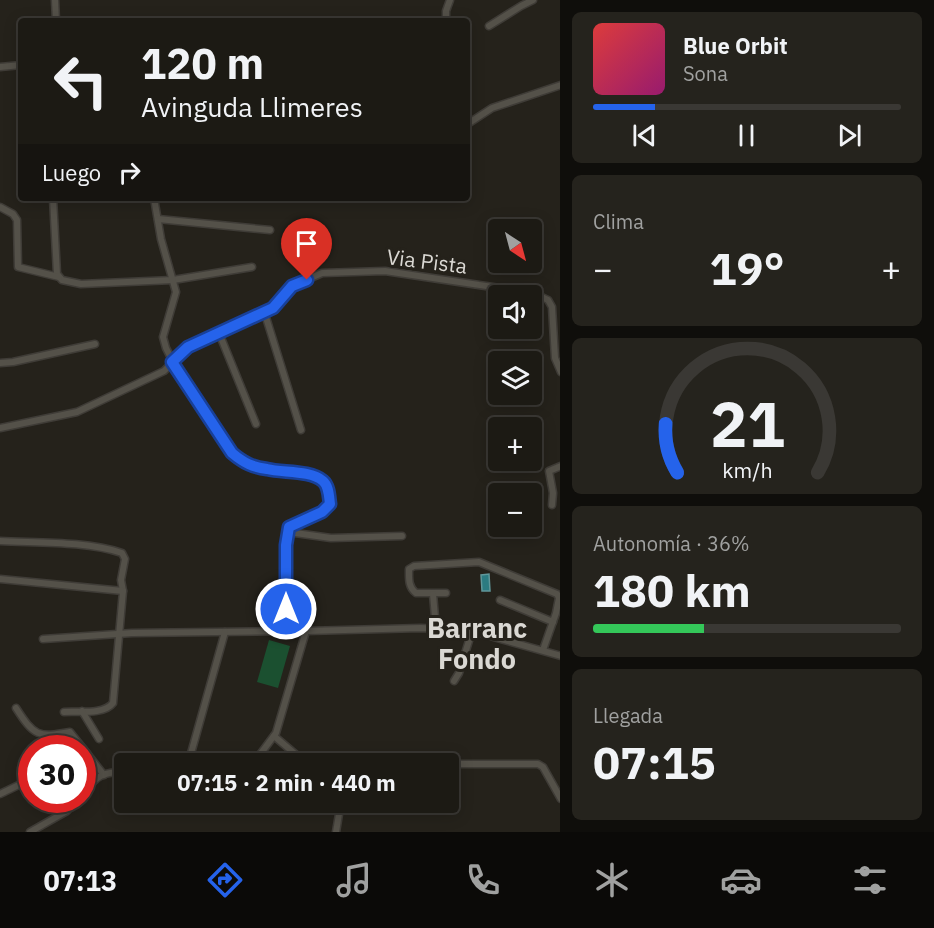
<!DOCTYPE html>
<html lang="es">
<head>
<meta charset="utf-8">
<style>
  body { margin:0; font-family:"IBM Plex Sans",sans-serif; background:#25231d; color:#f1f3f6; height:100vh; display:flex; flex-direction:column; font-size:22px; white-space:nowrap }
  * { box-sizing:border-box; margin:0 }
  p { font-size:20px; color:#a0a1a0 }
  .icon { flex:none; width:33px; height:33px; fill:none; stroke:currentColor; stroke-width:2; stroke-linecap:round; stroke-linejoin:round }
  .map { position:relative; flex:1; overflow:hidden }
  .sheet { display:flex; flex-direction:column; gap:12px; padding:12px; background:#0f0e0b; width:374px }
  .sheet>* { flex:none }
  .guide { position:absolute; left:18px; top:18px; width:452px; height:183px; border-radius:6px; box-shadow:0 3px 15px #0003,0 0 0 2px #3a3834; background:#1c1a14; color:#f1f3f6; overflow:hidden }
  .needle { width:39px; rotate:144deg }
  .buttons { position:absolute; left:488px; top:219px; display:grid; gap:12px }
  .buttons a { display:grid; place-items:center; width:54px; height:54px; border-radius:6px; background:#1c1a14; box-shadow:0 3px 15px #0003,0 0 0 2px #3a3834; font-size:30px }
  .speed { position:absolute; left:18px; top:735px; display:flex; gap:12px; font-size:30px; font-weight:700; text-align:center }
  .speed>* { display:grid; place-content:center; width:78px; height:78px; border-radius:50%; background:#1c1a14; box-shadow:0 3px 15px #0003,0 0 0 2px #3a3834; line-height:1 }
  .speed .limit { border:9px solid #d22; background:#fff; color:#111 }
  .pin { position:absolute; display:grid; place-items:center; width:51px; height:51px; color:#fff; margin:-62px -26px; border-radius:50% 50% 50% 0; rotate:-45deg; box-shadow:0 0 6px #0007 }
  .pin .icon { rotate:45deg }
  .me { position:absolute; width:66px; margin:-33px; rotate:0deg; stroke-linejoin:round; filter:drop-shadow(0 0 4px #0008) }
  .turn { display:flex; align-items:center; gap:21px; height:126px; padding:0 24px; font-size:27px }
  .turn .icon { width:78px; height:78px; stroke-width:2.5 }
  .turn b { display:block; font-size:42px; line-height:51px }
  .then { display:flex; align-items:center; height:57px; padding:0 24px; background:#0003; gap:12px; font-size:22px }
  .big { font-size:45px; font-weight:800; line-height:1.1 }
  .sheet .tile { flex:1; display:flex; flex-direction:column; justify-content:center; gap:9px; min-width:0; padding:0 21px; border-radius:9px; background:#25231d }
  .sheet .dial { align-items:center; gap:0 }
  .dial svg { height:156px; overflow:visible; fill:none; stroke:#3a3834; stroke-width:7; stroke-linecap:round; text-anchor:middle }
  .dial text { fill:#f1f3f6; stroke:none }
  .song { display:flex; align-items:center; gap:18px }
  .cover { width:72px; height:72px; border-radius:9px; background:linear-gradient(135deg,hsl(0 70% 55%),hsl(320 70% 35%)) }
  .played { height:6px; border-radius:3px; background:linear-gradient(90deg,#2563eb 20%,#3a3834 20%) }
  .keys { display:flex; justify-content:space-around; direction:ltr }
  .heat { display:flex; justify-content:space-between; align-items:center; font-size:33px; direction:ltr }
  .charge { height:9px; border-radius:4px; background:linear-gradient(90deg,#34c759 36%,#3a3834 0) }
  .trip { position:absolute; left:114px; top:753px; width:345px; height:60px; border-radius:6px; background:#1c1a14; box-shadow:0 3px 15px #0003,0 0 0 2px #3a3834; font-weight:800; line-height:60px; text-align:center }
  .menu { display:flex; height:96px; justify-content:space-around; align-items:center; background:#0b0a08; color:#a0a1a0 }
  .menu .icon { width:42px; height:42px }
  .menu .selected { color:#2563eb }
  .menu b { font-size:27px; color:#f1f3f6 }
  main { display:flex; flex:1; min-height:0 }
  .map>svg:first-child { display:block }
  .green { fill:#1b5030 }
  .water { fill:#2b7b81; stroke:#60979a; stroke-width:1.5 }
  .lines { fill:none; stroke-linecap:round; stroke-linejoin:round }
  .minor-casing { stroke:#3f3c37; stroke-width:9 }
  .minor { stroke:#545149; stroke-width:6 }
  .route-casing { stroke:#184099; stroke-width:15 }
  .route { stroke:#2563eb; stroke-width:10 }
  .labels { text-anchor:middle; dominant-baseline:central; stroke-width:6; stroke-linejoin:round; paint-order:stroke }
  .street-label { font-size:21px; fill:#dad8d3; stroke:#25221b }
  .district-label { font-size:27px; font-weight:bold; fill:#dad8d3; stroke:#25221b }
</style>
</head>
<body>
<main>
<div class="map">
<svg width="561" height="832" viewBox="0 0 561 832">
  <rect width="100%" height="100%" fill="#25221b"/>
  <path class="green" d="M269,640L290,646L278,688L257,682Z"/>
  <path class="water" d="M489,574L490,591H482L481,575Z"/>
  <g class="lines">
    <defs>
      <g id="minor">
        <path d="M55,0L56,21"/>
        <path d="M446,21V11L450,0"/>
        <path d="M489,26L521,6L533,0"/>
        <path d="M0,67L21,65"/>
        <path d="M466,125L492,108L561,85"/>
        <path d="M53,198L57,274L62,280L81,284L173,280L252,267"/>
        <path d="M154,198L161,239L176,292L163,337L166,348L173,362L232,453C244,463 252,467 267,469C283,473 309,470 323,481C329,486 329,497 330,504L322,512L289,527L286,545V631"/>
        <path d="M0,207L13,214L17,220L18,267L59,277"/>
        <path d="M158,219L270,230"/>
        <path d="M264,311L301,430"/>
        <path d="M219,333L256,424"/>
        <path d="M0,363L13,362L95,344"/>
        <path d="M0,428L77,412L164,371L188,347L273,308L292,286L322,273L385,271L533,293L548,300L552,307L555,358L561,372"/>
        <path d="M552,505L553,493L549,471L561,466"/>
        <path d="M288,532L331,538L402,536"/>
        <path d="M0,541C38,543 86,541 122,553L125,559L121,580L123,591"/>
        <path d="M0,579L123,591L113,703C104,715 78,711 64,712"/>
        <path d="M446,593H416C408,587 409,578 409,569L414,566L479,562L557,594L559,598L556,613L543,650"/>
        <path d="M433,594L436,629"/>
        <path d="M500,600L553,622"/>
        <path d="M306,631L421,628L472,631L561,656"/>
        <path d="M43,639L132,633L306,631L276,733L253,764"/>
        <path d="M454,681L459,673L472,631"/>
        <path d="M16,708C34,736 38,738 70,732L104,775"/>
        <path d="M82,711L99,739"/>
        <path d="M274,736L307,764"/>
        <path d="M188,764L225,632"/>
        <path d="M448,764H538L543,767L561,799"/>
        <path d="M82,793C98,776 101,772 124,772"/>
        <path d="M0,794L29,780"/>
        <path d="M30,832L67,811L76,800"/>
        <path d="M336,832L341,802"/>
      </g>
    </defs>
    <use href="#minor" class="minor-casing"/>
    <use href="#minor" class="minor"/>
  </g>
  <g class="lines">
    <defs>
      <path id="route" d="M286,609V545L289,527L322,512L330,504C329,497 329,486 323,481C310,470 283,473 267,469C252,467 244,463 232,453L172,362L188,347L273,308L292,286L307,280"/>
    </defs>
    <use href="#route" class="route-casing"/>
    <use href="#route" class="route"/>
  </g>
  <g class="labels">
    <g class="street-label">
      <text transform="translate(427 261) rotate(7)">Via Pista</text>
    </g>
    <g class="district-label">
      <text x="477" y="627">Barranc<tspan x="477" dy="31">Fondo</tspan></text>
    </g>
  </g>
</svg>
<div class="buttons">
<a><svg class="needle" viewBox="-14 -14 28 28"><path d="M0-13l5 13h-10z" fill="#e53935"/><path d="M0 13l5-13h-10z" fill="#a0a1a0"/></svg></a>
<a><svg class="icon" aria-label="sound" viewBox="0 0 24 24"><path d="M4 9h4l5-4v14l-5-4H4zM17 9q2 3 0 6"/></svg></a>
<a><svg class="icon" aria-label="layers" viewBox="0 0 24 24"><path d="M12 4l9 5-9 5-9-5zM3 14l9 5 9-5"/></svg></a>
<a>+</a>
<a>−</a>
</div>
<div class="speed"><div class="limit">30</div></div>
<div class="pin" style="left:307px;top:280px;background:#d93025"><svg class="icon" aria-label="arrive" viewBox="0 0 24 24"><path d="M6 21V4h12l-3 4 3 4H6"/></svg></div>
<svg class="me" style="left:286px;top:609px" viewBox="-20 -20 40 40"><circle r="17" fill="#2563eb" stroke="#fff" stroke-width="3"/><path d="M0-11L8 9 0 5-8 9z" fill="#fff"/></svg>
<div class="trip">07:15 · 2 min · 440 m</div>
<div class="guide">
<div class="turn"><svg class="icon" aria-label="left" viewBox="0 0 24 24"><path d="M17 20v-9H6M10 6l-5 5 5 5"/></svg><div><b>120 m</b>Avinguda Llimeres</div></div>
<div class="then">Luego<svg class="icon" aria-label="right" viewBox="0 0 24 24"><path d="M7 20v-9h11M14 6l5 5-5 5"/></svg></div>
</div>
</div>
<section class="sheet">
<div class="tile">
<div class="song"><i class="cover"></i><div><b>Blue Orbit</b><p>Sona</p></div></div>
<div class="played"></div>
<div class="keys"><svg class="icon" aria-label="previous" viewBox="0 0 24 24"><path d="M18 5L8 12l10 7zM5 5v14"/></svg><svg class="icon" aria-label="pause" viewBox="0 0 24 24"><path d="M8 5v14M16 5v14"/></svg><svg class="icon" aria-label="next" viewBox="0 0 24 24"><path d="M6 5l10 7-10 7zM19 5v14"/></svg></div>
</div>
<div class="tile"><p>Clima</p>
<div class="heat"><a>−</a><b class="big">19°</b><a>+</a></div>
</div>
<div class="tile dial"><svg viewBox="0 0 100 80">
<path d="M14 69A42 42 0 1 1 86 69"/>
<path d="M14 69A42 42 0 0 1 8 44" stroke="#2563eb"/>
<text x="50" y="56" font-size="32" font-weight="700">21</text>
<text x="50" y="72" font-size="11">km/h</text>
</svg></div>
<div class="tile"><p>Autonomía · 36%</p><b class="big">180 km</b><div class="charge"></div></div>
<div class="tile"><p>Llegada</p><b class="big">07:15</b></div>
</section>
</main>
<nav class="menu">
<b>07:13</b>
<svg class="icon selected" aria-label="directions" viewBox="0 0 24 24"><path d="M12 3l9 9-9 9-9-9zM9 14v-3h6M13 9l2 2-2 2"/></svg>
<svg class="icon" aria-label="music" viewBox="0 0 24 24"><path d="M9 18V5l10-2v13"/><circle cx="6" cy="18" r="3"/><circle cx="16" cy="16" r="3"/></svg>
<svg class="icon" aria-label="phone" viewBox="0 0 24 24"><path d="M5 4h4l2 5-3 2q2 4 5 5l2-3 5 2v4C11 20 4 13 5 4z"/></svg>
<svg class="icon" aria-label="climate" viewBox="0 0 24 24"><path d="M12 3v18M4 7l16 10M4 17L20 7"/></svg>
<svg class="icon" aria-label="car" viewBox="0 0 24 24"><path d="M5 17H2v-5l4-1 3-4h7l3 4 3 1v5h-3M9 17h6M6 11h13"/><circle cx="7" cy="17" r="2"/><circle cx="17" cy="17" r="2"/></svg>
<svg class="icon" aria-label="filters" viewBox="0 0 24 24"><path d="M4 7h16M4 17h16"/><circle cx="9" cy="7" r="2"/><circle cx="15" cy="17" r="2"/></svg>
</nav>
</body>
</html>
